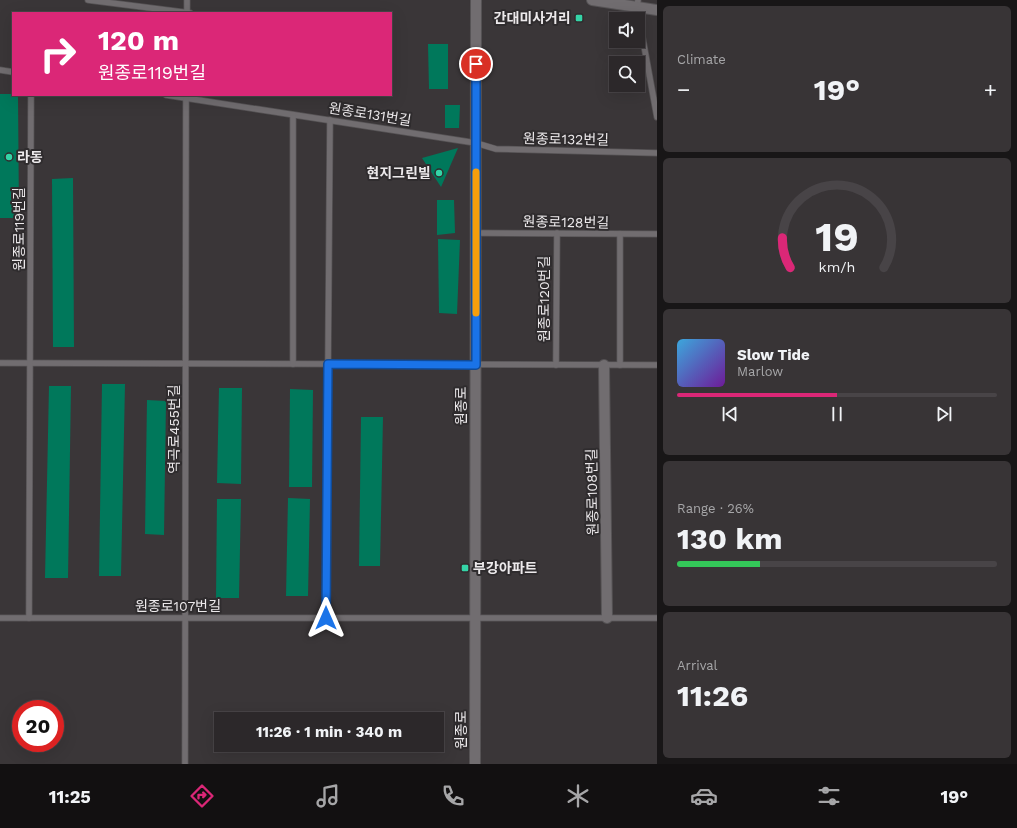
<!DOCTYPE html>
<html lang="en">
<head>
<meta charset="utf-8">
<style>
  body { margin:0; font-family:"Work Sans","Noto Sans KR",sans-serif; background:#383436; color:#f1f3f6; height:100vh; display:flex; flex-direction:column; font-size:15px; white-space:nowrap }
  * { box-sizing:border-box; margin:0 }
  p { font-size:13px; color:#a6a6a8 }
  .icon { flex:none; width:22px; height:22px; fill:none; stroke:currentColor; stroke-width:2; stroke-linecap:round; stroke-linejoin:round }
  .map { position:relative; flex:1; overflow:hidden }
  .drawer { display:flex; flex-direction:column; gap:6px; padding:6px; background:#181617; width:360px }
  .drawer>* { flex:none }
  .guide { position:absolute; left:12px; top:12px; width:380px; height:84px; border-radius:0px; box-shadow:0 4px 16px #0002,0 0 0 1px #484447; background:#db2777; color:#fff; overflow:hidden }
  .fabs { position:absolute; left:609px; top:12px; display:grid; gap:8px }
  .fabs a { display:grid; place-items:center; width:36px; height:36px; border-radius:0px; background:#2c282a; box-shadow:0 4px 16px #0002,0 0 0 1px #484447; font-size:20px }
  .speed { position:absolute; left:12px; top:700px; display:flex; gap:8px; font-size:20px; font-weight:700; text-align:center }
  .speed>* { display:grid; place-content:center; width:52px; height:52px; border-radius:50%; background:#2c282a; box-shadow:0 4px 16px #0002,0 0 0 1px #484447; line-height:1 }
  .speed .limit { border:6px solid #d22; background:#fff; color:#111 }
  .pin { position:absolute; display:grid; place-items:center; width:34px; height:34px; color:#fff; margin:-17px; border:2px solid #fff; border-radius:50%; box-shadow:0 1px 4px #0007 }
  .me { position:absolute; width:44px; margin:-22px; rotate:0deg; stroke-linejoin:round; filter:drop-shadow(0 0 3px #0008) }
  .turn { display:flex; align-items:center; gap:14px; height:84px; padding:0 20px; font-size:18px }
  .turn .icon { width:52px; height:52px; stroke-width:2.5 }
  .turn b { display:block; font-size:28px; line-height:34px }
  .big { font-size:30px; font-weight:700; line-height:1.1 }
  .drawer .tile { flex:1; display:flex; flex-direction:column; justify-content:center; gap:6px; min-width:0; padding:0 14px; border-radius:6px; background:#383436 }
  .drawer .dial { align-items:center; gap:0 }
  .dial svg { height:104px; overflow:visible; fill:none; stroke:#484447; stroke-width:7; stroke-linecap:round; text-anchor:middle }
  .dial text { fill:#f1f3f6; stroke:none }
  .song { display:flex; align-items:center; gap:12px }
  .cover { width:48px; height:48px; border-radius:6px; background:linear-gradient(135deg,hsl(200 70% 55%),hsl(280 70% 35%)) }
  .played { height:4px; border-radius:2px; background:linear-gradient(90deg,#db2777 50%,#484447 50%) }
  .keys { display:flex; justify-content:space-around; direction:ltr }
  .heat { display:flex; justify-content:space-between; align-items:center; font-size:22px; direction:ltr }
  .charge { height:6px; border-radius:3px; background:linear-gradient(90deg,#34c759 26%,#484447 0) }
  .trip { position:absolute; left:214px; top:712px; width:230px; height:40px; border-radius:0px; background:#2c282a; box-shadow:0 4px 16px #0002,0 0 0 1px #484447; font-weight:700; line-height:40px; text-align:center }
  .tab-bar { display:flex; height:64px; justify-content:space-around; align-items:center; background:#121011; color:#a6a6a8 }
  .tab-bar .icon { width:28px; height:28px }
  .tab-bar .active { color:#db2777 }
  .tab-bar b { font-size:18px; color:#f1f3f6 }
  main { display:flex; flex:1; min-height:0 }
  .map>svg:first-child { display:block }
  .building { fill:#00785b }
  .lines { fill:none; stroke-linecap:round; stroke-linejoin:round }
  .service-casing { stroke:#565355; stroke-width:7 }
  .minor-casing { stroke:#565355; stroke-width:12 }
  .tertiary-casing { stroke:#565355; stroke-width:12 }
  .service { stroke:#716d70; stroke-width:5.5 }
  .minor { stroke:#716d70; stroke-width:10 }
  .tertiary { stroke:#716d70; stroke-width:10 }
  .route-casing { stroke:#114b97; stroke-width:10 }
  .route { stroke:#1a73e8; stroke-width:7 }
  .slow { stroke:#f59e0b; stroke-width:7 }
  .poi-dot { fill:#35d4a7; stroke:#2f2c2e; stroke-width:1.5 }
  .labels { text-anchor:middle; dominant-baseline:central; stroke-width:4; stroke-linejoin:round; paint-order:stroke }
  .poi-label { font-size:14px; font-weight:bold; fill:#ece9eb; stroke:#2f2c2e; text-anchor:end }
  .street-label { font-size:14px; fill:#ece9eb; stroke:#2f2c2e }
</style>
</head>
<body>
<main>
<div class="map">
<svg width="657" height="764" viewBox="0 0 657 764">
  <rect width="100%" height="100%" fill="#3a3638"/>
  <g class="building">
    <path d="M428,44H448V89H429Z"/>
    <path d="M0,94H13V95H18L19,218H0Z"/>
    <path d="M445,105H460L459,128H445Z"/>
    <path d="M458,148L441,187L422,158Z"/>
    <path d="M73,178L74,347H53L52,179Z"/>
    <path d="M437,200H454L455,233L437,235Z"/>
    <path d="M438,239L460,240L457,314L439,313Z"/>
    <path d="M102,384H125L121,576H99Z"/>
    <path d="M49,386H71L68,578H45Z"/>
    <path d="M219,388H242L241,484L217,483Z"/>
    <path d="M290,389L313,390L312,487H289Z"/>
    <path d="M147,400L166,401L164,535L145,534Z"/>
    <path d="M361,417H383L380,566H359Z"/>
    <path d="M288,498L310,499L308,596H286Z"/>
    <path d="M217,499H241L239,598H216Z"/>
  </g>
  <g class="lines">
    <defs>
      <g id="service">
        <path d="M88,0L190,13"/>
        <path d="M638,0L637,7L657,117"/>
        <path d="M187,13V0"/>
        <path d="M0,70L13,72"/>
        <path d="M166,95L476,143L496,149L657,153"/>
        <path d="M476,233L657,234"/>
        <path d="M620,234V365"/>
        <path d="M0,363L657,365"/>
        <path d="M293,364V115"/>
        <path d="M556,365L557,233"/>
        <path d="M0,618H657"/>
        <path d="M29,618L31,95"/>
        <path d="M326,618L330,120"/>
        <path d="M185,764L186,95"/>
      </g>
      <g id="minor">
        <path d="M604,365L607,618"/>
        <path d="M475,764L476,0"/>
      </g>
      <path id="tertiary" d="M592,0L657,10"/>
    </defs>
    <use href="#service" class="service-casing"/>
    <use href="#minor" class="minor-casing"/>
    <use href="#tertiary" class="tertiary-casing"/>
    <use href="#service" class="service"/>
    <use href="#minor" class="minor"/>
    <use href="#tertiary" class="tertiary"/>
  </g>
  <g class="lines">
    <defs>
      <path id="route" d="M326,618L328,364L476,365V64"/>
    </defs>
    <use href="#route" class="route-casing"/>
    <use href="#route" class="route"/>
    <path class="slow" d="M476,172V313"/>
  </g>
  <g class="poi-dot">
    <rect x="575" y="14" width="8" height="8" rx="2"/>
    <circle cx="9" cy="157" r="4"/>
    <circle cx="439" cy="173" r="4"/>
    <rect x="461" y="564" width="8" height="8" rx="2"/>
  </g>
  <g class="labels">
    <g class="poi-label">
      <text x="571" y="18">간대미사거리</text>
      <text x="17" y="157" text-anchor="start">라동</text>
      <text x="431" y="173">현지그린빌</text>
      <text x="473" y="568" text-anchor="start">부강아파트</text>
    </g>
    <g class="street-label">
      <text transform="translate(370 114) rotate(9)">원종로131번길</text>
      <text transform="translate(566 139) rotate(1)">원종로132번길</text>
      <text transform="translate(566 222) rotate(1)">원종로128번길</text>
      <text transform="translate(19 229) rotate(-90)">원종로119번길</text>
      <text transform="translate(544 299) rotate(-90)">원종로120번길</text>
      <text transform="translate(461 406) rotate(-90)">원종로</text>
      <text transform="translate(174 429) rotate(-90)">역곡로455번길</text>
      <text transform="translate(592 492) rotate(-91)">원종로108번길</text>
      <text x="178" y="606">원종로107번길</text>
      <text transform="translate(461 730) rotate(-90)">원종로</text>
    </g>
  </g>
</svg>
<div class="fabs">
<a><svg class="icon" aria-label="sound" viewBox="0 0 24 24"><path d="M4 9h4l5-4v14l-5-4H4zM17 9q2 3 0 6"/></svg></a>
<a><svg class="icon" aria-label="search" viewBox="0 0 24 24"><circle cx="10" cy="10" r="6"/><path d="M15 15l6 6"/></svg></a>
</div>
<div class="speed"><div class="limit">20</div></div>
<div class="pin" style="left:476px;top:64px;background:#d93025"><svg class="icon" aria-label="arrive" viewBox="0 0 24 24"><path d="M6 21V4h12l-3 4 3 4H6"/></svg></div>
<svg class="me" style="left:326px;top:618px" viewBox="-20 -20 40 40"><path d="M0-17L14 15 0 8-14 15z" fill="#1a73e8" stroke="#fff" stroke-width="4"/></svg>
<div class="trip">11:26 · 1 min · 340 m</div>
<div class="guide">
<div class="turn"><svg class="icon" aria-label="right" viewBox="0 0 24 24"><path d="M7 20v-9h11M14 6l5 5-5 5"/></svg><div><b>120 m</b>원종로119번길</div></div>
</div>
</div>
<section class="drawer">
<div class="tile"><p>Climate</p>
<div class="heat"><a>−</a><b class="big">19°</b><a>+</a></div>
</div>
<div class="tile dial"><svg viewBox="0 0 100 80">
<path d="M14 69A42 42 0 1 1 86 69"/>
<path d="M14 69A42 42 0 0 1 8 46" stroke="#db2777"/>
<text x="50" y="56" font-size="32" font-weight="700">19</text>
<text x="50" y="72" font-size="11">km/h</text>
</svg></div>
<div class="tile">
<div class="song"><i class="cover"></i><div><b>Slow Tide</b><p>Marlow</p></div></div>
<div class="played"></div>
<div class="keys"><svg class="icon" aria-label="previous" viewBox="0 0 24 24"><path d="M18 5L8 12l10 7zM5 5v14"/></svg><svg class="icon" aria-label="pause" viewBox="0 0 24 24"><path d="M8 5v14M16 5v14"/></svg><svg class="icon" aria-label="next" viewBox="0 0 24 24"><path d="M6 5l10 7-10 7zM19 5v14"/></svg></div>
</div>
<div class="tile"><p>Range · 26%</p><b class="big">130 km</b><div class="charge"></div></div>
<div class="tile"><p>Arrival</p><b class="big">11:26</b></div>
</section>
</main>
<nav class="tab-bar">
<b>11:25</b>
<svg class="icon active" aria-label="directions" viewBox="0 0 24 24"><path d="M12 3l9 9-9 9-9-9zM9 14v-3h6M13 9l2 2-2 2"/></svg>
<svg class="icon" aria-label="music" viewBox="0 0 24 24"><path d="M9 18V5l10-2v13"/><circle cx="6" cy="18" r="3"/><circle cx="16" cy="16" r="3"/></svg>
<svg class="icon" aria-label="phone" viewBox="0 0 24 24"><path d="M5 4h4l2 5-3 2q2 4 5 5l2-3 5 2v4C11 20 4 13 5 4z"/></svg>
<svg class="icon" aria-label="climate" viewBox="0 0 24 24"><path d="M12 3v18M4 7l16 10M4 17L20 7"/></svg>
<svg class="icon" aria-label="car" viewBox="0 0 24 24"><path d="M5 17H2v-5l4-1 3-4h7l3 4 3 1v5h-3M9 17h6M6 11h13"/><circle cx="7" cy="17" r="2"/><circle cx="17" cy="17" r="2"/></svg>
<svg class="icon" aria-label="filters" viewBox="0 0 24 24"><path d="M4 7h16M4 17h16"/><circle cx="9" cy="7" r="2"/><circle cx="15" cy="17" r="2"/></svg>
<b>19°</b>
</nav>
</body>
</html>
